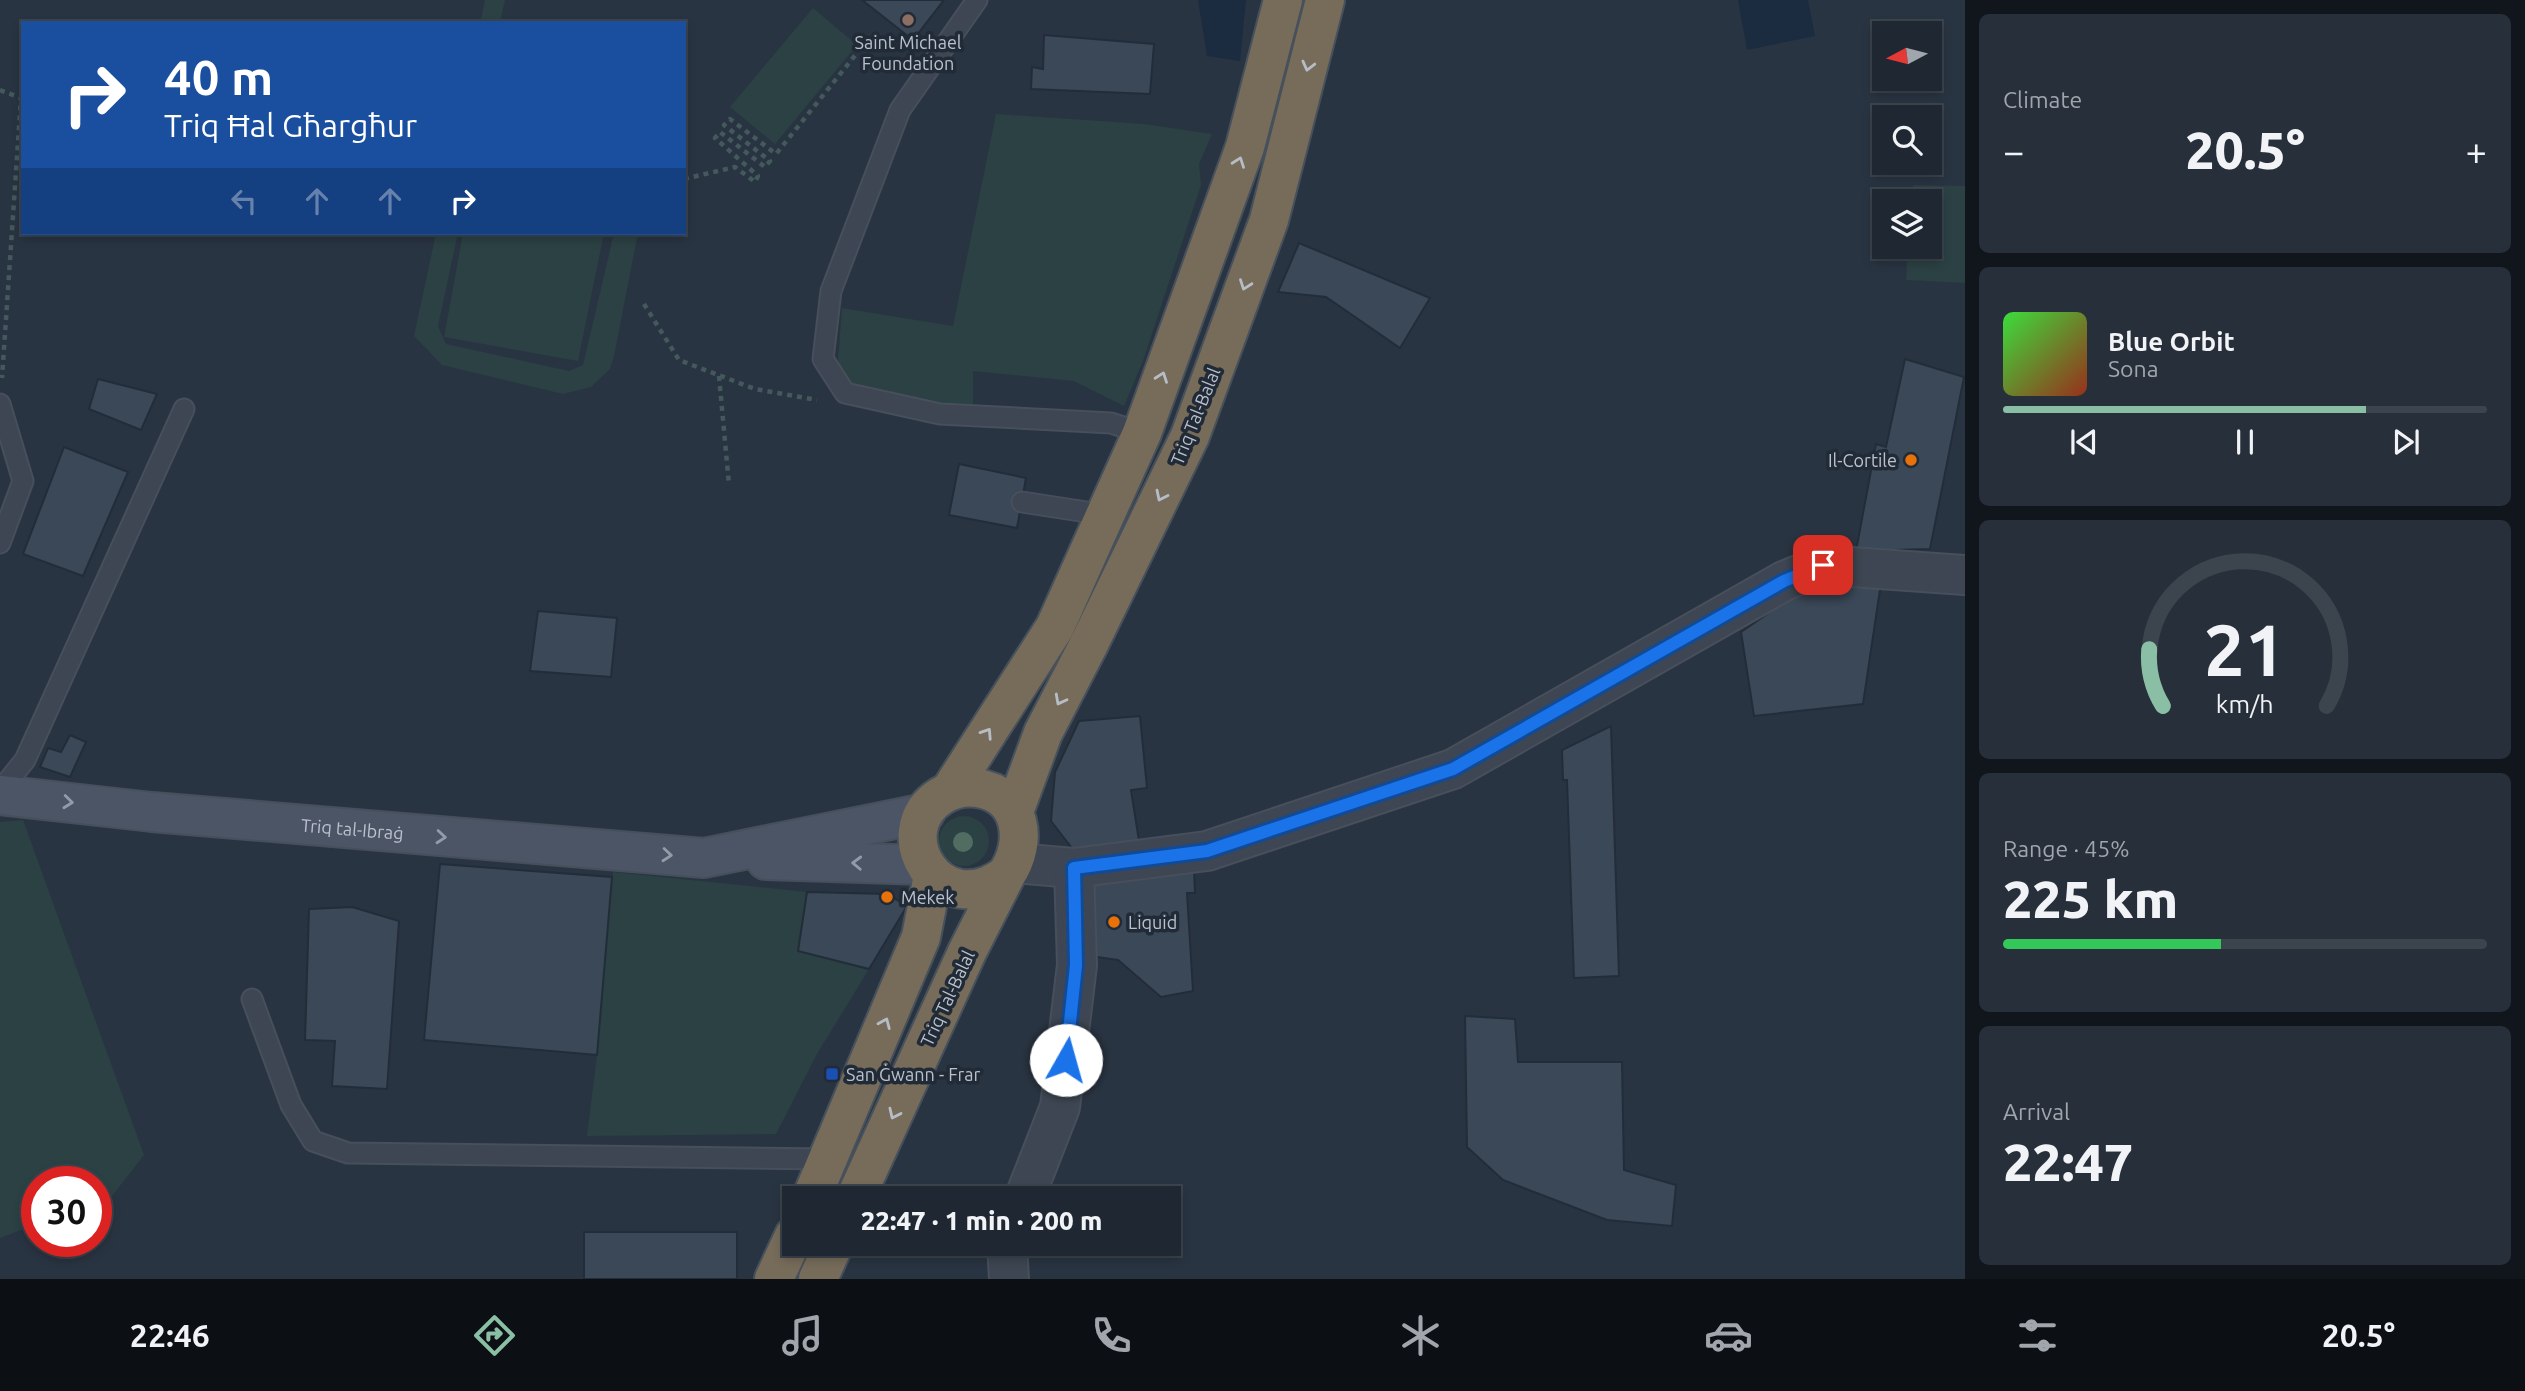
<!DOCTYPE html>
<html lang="en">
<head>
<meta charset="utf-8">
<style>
  body { margin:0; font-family:Ubuntu,sans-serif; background:#272f3a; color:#f1f3f6; height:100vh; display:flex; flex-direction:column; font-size:26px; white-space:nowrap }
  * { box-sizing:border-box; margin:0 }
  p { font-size:23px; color:#a1a5ac }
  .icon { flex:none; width:38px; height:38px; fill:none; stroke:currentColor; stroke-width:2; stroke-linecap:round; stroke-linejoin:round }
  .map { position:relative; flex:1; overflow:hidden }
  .sheet { display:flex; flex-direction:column; gap:14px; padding:14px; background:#11151c; width:560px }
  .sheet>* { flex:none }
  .guide { position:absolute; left:21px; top:21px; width:665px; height:214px; border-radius:0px; box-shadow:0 4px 10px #0003,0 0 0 2px #3c444d; background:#1a4fa0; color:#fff; overflow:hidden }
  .needle { width:46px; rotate:263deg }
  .tools { position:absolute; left:1872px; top:21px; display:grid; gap:14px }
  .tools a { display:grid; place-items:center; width:70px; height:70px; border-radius:0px; background:#1f2732; box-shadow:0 4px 10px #0003,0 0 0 2px #3c444d; font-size:35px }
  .speed { position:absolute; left:21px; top:1166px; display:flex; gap:14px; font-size:35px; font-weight:700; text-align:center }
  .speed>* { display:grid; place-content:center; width:91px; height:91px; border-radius:50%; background:#1f2732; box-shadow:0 4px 10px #0003,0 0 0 2px #3c444d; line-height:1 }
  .speed .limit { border:10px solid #d22; background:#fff; color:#111 }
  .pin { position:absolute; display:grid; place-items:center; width:60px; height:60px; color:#fff; margin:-30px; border-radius:14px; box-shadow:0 4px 10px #0006 }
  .me { position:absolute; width:77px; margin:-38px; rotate:7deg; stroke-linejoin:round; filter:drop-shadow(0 0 5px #0008) }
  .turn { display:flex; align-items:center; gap:24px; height:147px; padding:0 28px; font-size:32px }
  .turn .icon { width:91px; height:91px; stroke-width:2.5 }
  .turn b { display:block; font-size:49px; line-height:60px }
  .lanes { display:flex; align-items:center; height:66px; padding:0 28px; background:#0003; justify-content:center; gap:35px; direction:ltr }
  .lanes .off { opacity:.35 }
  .big { font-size:52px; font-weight:800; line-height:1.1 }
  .sheet .card { flex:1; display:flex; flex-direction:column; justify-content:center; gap:10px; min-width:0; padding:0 24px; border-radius:10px; background:#272f3a }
  .sheet .dial { align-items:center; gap:0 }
  .dial svg { height:182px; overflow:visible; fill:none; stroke:#3c444d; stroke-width:7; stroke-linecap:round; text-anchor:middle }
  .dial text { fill:#f1f3f6; stroke:none }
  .song { display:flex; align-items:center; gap:21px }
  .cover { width:84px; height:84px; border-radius:10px; background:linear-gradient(135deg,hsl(120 70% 55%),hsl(10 70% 35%)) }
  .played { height:7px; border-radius:4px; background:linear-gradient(90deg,#8abfa5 75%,#3c444d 75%) }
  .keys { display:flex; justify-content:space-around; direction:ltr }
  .heat { display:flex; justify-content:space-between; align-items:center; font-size:38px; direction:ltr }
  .charge { height:10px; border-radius:5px; background:linear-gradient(90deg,#34c759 45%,#3c444d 0) }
  .trip { position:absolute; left:782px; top:1186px; width:399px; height:70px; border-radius:0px; background:#1f2732; box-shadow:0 4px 10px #0003,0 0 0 2px #3c444d; font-weight:800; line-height:70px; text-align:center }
  .tab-bar { display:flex; height:112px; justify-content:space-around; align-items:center; background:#0c1014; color:#a1a5ac }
  .tab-bar .icon { width:49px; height:49px }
  .tab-bar .active { color:#8abfa5 }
  .tab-bar b { font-size:32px; color:#f1f3f6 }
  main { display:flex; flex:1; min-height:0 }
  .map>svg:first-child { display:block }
  .green { fill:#2b4143 }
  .water { fill:#1b2b40 }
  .building { fill:#3b4858; stroke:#232d39; stroke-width:2 }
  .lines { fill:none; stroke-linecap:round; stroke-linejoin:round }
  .lane-casing { stroke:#464f5b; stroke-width:23 }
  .street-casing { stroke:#464f5b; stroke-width:42 }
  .secondary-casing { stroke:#464f5b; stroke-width:42 }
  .highway-casing { stroke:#47515c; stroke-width:42 }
  .path { stroke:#44595b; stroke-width:4.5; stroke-dasharray:5 5; stroke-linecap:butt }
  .lane { stroke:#3d4652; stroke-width:19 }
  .street { stroke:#3d4652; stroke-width:38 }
  .secondary { stroke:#4b5565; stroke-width:38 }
  .highway { stroke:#776c5a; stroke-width:38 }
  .tree { fill:#516d61 }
  .oneway { stroke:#b7bdc6 }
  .oneway2 { stroke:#939ba8 }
  .route-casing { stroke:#114b97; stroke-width:18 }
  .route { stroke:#1a73e8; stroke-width:12 }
  .education-dot { fill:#8d6e63; stroke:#212b37; stroke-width:2.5 }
  .food-dot { fill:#e8710a; stroke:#212b37; stroke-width:2.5 }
  .transit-dot { fill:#1a4fb4; stroke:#212b37; stroke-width:2.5 }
  .labels { text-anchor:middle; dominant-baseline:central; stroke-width:7; stroke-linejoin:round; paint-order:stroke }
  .poi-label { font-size:18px; fill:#bac1cc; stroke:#212b37; text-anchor:start }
  .street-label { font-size:18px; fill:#bac1cc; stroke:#212b37 }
</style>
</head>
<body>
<main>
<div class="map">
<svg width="1965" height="1279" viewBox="0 0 1965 1279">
  <rect width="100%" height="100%" fill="#293442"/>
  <g class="green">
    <path d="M485,0H505L500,23H480Z"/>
    <path d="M813,8L857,45L775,144L730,107Z"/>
    <path d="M996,114L1144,124L1212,134L1199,164L1201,185L1143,361L1124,406L1074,381L973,371V408L942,410L852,390L838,361L842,308L953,326Z"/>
    <path d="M1913,185L1965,186V283L1906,280L1908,247H1930V201H1912Z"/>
    <path d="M436,233H458L438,326L446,344L569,371L583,365L614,233H638L614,356L610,369L591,387L563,394L442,365L414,336Z"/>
    <path d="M463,233H604L578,361L444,337Z"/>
    <circle cx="964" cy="841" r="25"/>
    <path d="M23,820L144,1155L112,1196L96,1202V1181H37V1224L0,1238V822Z"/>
    <path d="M613,872L807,892L798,951L869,969L817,1054L776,1134L587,1136L597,1055Z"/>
  </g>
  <g class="water">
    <path d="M1198,0H1246L1240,61L1207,56Z"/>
    <path d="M1738,0H1808L1815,36L1747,50Z"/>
  </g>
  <g class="building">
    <path d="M862,0H944L913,40Z"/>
    <path d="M1044,35L1154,44L1150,94L1031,89L1032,67L1043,69Z"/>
    <path d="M1299,243L1430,298L1400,348L1326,297L1278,292Z"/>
    <path d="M1905,359L1964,377L1930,549L1856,551L1876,444L1886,447Z"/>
    <path d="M98,379L157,394L141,430L89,409Z"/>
    <path d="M64,447L128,472L83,576L23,554Z"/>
    <path d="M959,464L1026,478L1017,528L949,515Z"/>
    <path d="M1881,583L1863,704L1754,716L1741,632L1796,594L1825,585Z"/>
    <path d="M538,611L617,618L611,677L530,671Z"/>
    <path d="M1140,716L1147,788L1131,790L1140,847L1075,852L1051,821L1055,772L1079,721Z"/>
    <path d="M1611,726L1619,976L1574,978L1567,780H1563L1562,750Z"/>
    <path d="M70,735L86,742L70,777L40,767L48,748L61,752Z"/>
    <path d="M440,864L612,877L597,1055L424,1040Z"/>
    <path d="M1194,869L1195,893H1187L1193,991L1161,997L1118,960L1090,956L1087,881Z"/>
    <path d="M807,892L887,894L907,906L869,969L798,951Z"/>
    <path d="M352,907L399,921L387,1089L332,1086L335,1041L305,1040L309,909Z"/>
    <path d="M1465,1016L1515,1019L1518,1062H1622L1624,1170L1676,1185L1672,1226L1607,1220L1503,1180L1467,1147Z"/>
    <rect x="584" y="1232" width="153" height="47"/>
  </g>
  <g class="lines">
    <defs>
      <g id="lane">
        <path d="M977,0L900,110L831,291L823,359L845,393L940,414L1111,423L1142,433"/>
        <path d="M0,404L23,481L0,543"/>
        <path d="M1022,502L1106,515"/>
        <path d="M0,791L25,760L184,409"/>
        <path d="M252,999L291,1105L313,1141L348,1153L828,1159"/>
      </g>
      <g id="street">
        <path d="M1015,863L1074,868L1207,851L1453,769L1784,581L1823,565L1965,575"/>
        <path d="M1024,1199L1060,1107L1077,965L1074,868"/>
        <path d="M1007,1244L1009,1279"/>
      </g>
      <g id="secondary">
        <path id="s1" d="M0,795L152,812L704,858L925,813"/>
        <path d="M766,860L925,865"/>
      </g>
      <g id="highway">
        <path d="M950,791L1055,627L1142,433L1245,147L1283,0"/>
        <path d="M1014,812L1043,733L1089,644L1190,436L1269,220L1325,0"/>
        <path d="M811,1199L921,937L933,875"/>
        <path d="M855,1199L967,952L1006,875C1029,842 1022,794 977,788C963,786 952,789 941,796C885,831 939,925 1006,875"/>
        <path d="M774,1279L794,1236"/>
        <path d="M818,1279L834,1244"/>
      </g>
    </defs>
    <use href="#lane" class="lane-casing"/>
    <use href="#street" class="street-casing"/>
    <use href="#secondary" class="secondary-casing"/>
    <use href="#highway" class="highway-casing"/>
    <g class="path">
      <path d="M0,90L21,98L2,378"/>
      <path d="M684,179L735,167L755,182L758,176L715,138L720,132L765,167L770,161L724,125L730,119L776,154L857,53"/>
      <path d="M644,304L679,360L755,389L817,400"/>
      <path d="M719,376L729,485"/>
    </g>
    <use href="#lane" class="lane"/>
    <use href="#street" class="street"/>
    <use href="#secondary" class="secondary"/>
    <use href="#highway" class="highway"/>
  </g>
  <circle class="tree" cx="963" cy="842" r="10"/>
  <defs><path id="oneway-chevron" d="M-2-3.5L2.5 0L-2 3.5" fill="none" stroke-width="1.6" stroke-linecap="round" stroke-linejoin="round" transform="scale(1.75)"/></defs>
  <g class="oneway">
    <use href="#oneway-chevron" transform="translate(1308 66) rotate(104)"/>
    <use href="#oneway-chevron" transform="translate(1239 162) rotate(-70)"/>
    <use href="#oneway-chevron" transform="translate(1245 285) rotate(110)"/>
    <use href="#oneway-chevron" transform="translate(1162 377) rotate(-70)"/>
    <use href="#oneway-chevron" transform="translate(1161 496) rotate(116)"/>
    <use href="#oneway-chevron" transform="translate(1060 700) rotate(118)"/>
    <use href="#oneway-chevron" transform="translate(987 733) rotate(-57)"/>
    <use href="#oneway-chevron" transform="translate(885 1023) rotate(-67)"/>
    <use href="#oneway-chevron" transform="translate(894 1114) rotate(115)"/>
  </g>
  <g class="oneway2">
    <use href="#oneway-chevron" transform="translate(68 802) rotate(6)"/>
    <use href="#oneway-chevron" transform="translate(441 837) rotate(5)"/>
    <use href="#oneway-chevron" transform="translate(667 855) rotate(5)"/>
    <use href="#oneway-chevron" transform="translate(857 863) rotate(-178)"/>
  </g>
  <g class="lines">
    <defs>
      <path id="route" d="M1066,1060L1076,965L1074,868L1207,851L1453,769L1784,581L1823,565"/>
    </defs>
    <use href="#route" class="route-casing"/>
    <use href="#route" class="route"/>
  </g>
  <circle class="education-dot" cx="908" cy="20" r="7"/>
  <g class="food-dot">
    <circle cx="1911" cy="460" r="7"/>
    <circle cx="887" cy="897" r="7"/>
    <circle cx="1114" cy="922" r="7"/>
  </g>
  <rect class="transit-dot" x="825" y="1067" width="14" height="14" rx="3.5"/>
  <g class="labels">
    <g class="poi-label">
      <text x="908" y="42" text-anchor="middle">Saint Michael<tspan x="908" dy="21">Foundation</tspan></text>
      <text x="1897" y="460" text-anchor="end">Il-Cortile</text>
      <text x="901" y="897">Mekek</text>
      <text x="1128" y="922">Liquid</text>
      <text x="846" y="1074">San Ġwann - Frar</text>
    </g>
    <g class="street-label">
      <text transform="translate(1195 416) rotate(-68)">Triq Tal-Balal</text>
      <text stroke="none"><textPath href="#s1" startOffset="354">Triq tal-Ibraġ</textPath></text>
      <text transform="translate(947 998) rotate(-65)">Triq Tal-Balal</text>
    </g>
  </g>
</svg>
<div class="tools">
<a><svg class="needle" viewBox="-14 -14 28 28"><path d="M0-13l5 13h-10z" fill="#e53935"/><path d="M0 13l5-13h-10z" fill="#a1a5ac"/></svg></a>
<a><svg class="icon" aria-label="search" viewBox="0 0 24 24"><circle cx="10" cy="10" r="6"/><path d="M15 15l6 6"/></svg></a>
<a><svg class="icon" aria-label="layers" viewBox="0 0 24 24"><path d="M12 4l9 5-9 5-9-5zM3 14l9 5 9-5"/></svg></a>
</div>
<div class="speed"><div class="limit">30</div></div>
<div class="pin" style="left:1823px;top:565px;background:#d93025"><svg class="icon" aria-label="arrive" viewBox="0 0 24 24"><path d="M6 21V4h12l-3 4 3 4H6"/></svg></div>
<svg class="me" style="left:1066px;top:1060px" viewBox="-20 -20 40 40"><circle r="19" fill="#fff"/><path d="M0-13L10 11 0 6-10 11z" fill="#1a73e8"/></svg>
<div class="trip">22:47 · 1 min · 200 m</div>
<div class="guide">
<div class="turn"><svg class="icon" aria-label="right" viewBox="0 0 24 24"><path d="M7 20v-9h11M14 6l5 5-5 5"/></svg><div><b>40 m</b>Triq Ħal Għargħur</div></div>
<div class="lanes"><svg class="icon off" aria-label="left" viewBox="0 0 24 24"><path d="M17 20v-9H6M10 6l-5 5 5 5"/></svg><svg class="icon off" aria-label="ahead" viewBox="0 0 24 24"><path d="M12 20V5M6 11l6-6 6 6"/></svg><svg class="icon off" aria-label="ahead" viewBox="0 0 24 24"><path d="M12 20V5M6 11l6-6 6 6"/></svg><svg class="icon" aria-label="right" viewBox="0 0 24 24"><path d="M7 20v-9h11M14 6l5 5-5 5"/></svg></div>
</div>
</div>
<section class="sheet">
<div class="card"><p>Climate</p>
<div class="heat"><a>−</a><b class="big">20.5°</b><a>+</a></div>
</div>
<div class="card">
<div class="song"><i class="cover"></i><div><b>Blue Orbit</b><p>Sona</p></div></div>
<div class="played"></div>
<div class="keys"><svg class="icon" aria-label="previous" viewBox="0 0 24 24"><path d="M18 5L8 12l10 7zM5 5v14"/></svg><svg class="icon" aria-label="pause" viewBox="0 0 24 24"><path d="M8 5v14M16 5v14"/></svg><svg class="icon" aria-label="next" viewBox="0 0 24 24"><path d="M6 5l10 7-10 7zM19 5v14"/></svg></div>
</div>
<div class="card dial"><svg viewBox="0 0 100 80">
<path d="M14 69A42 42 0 1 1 86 69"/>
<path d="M14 69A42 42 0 0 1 8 44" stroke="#8abfa5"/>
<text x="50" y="56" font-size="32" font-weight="700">21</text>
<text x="50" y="72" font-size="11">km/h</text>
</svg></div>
<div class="card"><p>Range · 45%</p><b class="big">225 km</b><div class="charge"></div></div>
<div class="card"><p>Arrival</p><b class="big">22:47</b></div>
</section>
</main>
<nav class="tab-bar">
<b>22:46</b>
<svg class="icon active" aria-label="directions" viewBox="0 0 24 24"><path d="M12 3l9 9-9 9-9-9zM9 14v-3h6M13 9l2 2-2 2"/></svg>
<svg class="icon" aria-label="music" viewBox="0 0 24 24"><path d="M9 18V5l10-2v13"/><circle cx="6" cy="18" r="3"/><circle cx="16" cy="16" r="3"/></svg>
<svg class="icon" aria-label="phone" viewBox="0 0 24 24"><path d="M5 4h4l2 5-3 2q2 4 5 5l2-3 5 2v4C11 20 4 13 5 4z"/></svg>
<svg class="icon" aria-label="climate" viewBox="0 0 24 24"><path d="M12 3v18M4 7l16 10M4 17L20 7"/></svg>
<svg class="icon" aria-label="car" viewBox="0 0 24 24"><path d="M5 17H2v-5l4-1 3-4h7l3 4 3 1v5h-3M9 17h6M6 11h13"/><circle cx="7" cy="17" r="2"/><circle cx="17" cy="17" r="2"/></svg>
<svg class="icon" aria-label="filters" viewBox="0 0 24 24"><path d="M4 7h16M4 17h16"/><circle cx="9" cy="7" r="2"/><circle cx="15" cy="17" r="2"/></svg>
<b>20.5°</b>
</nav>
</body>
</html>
